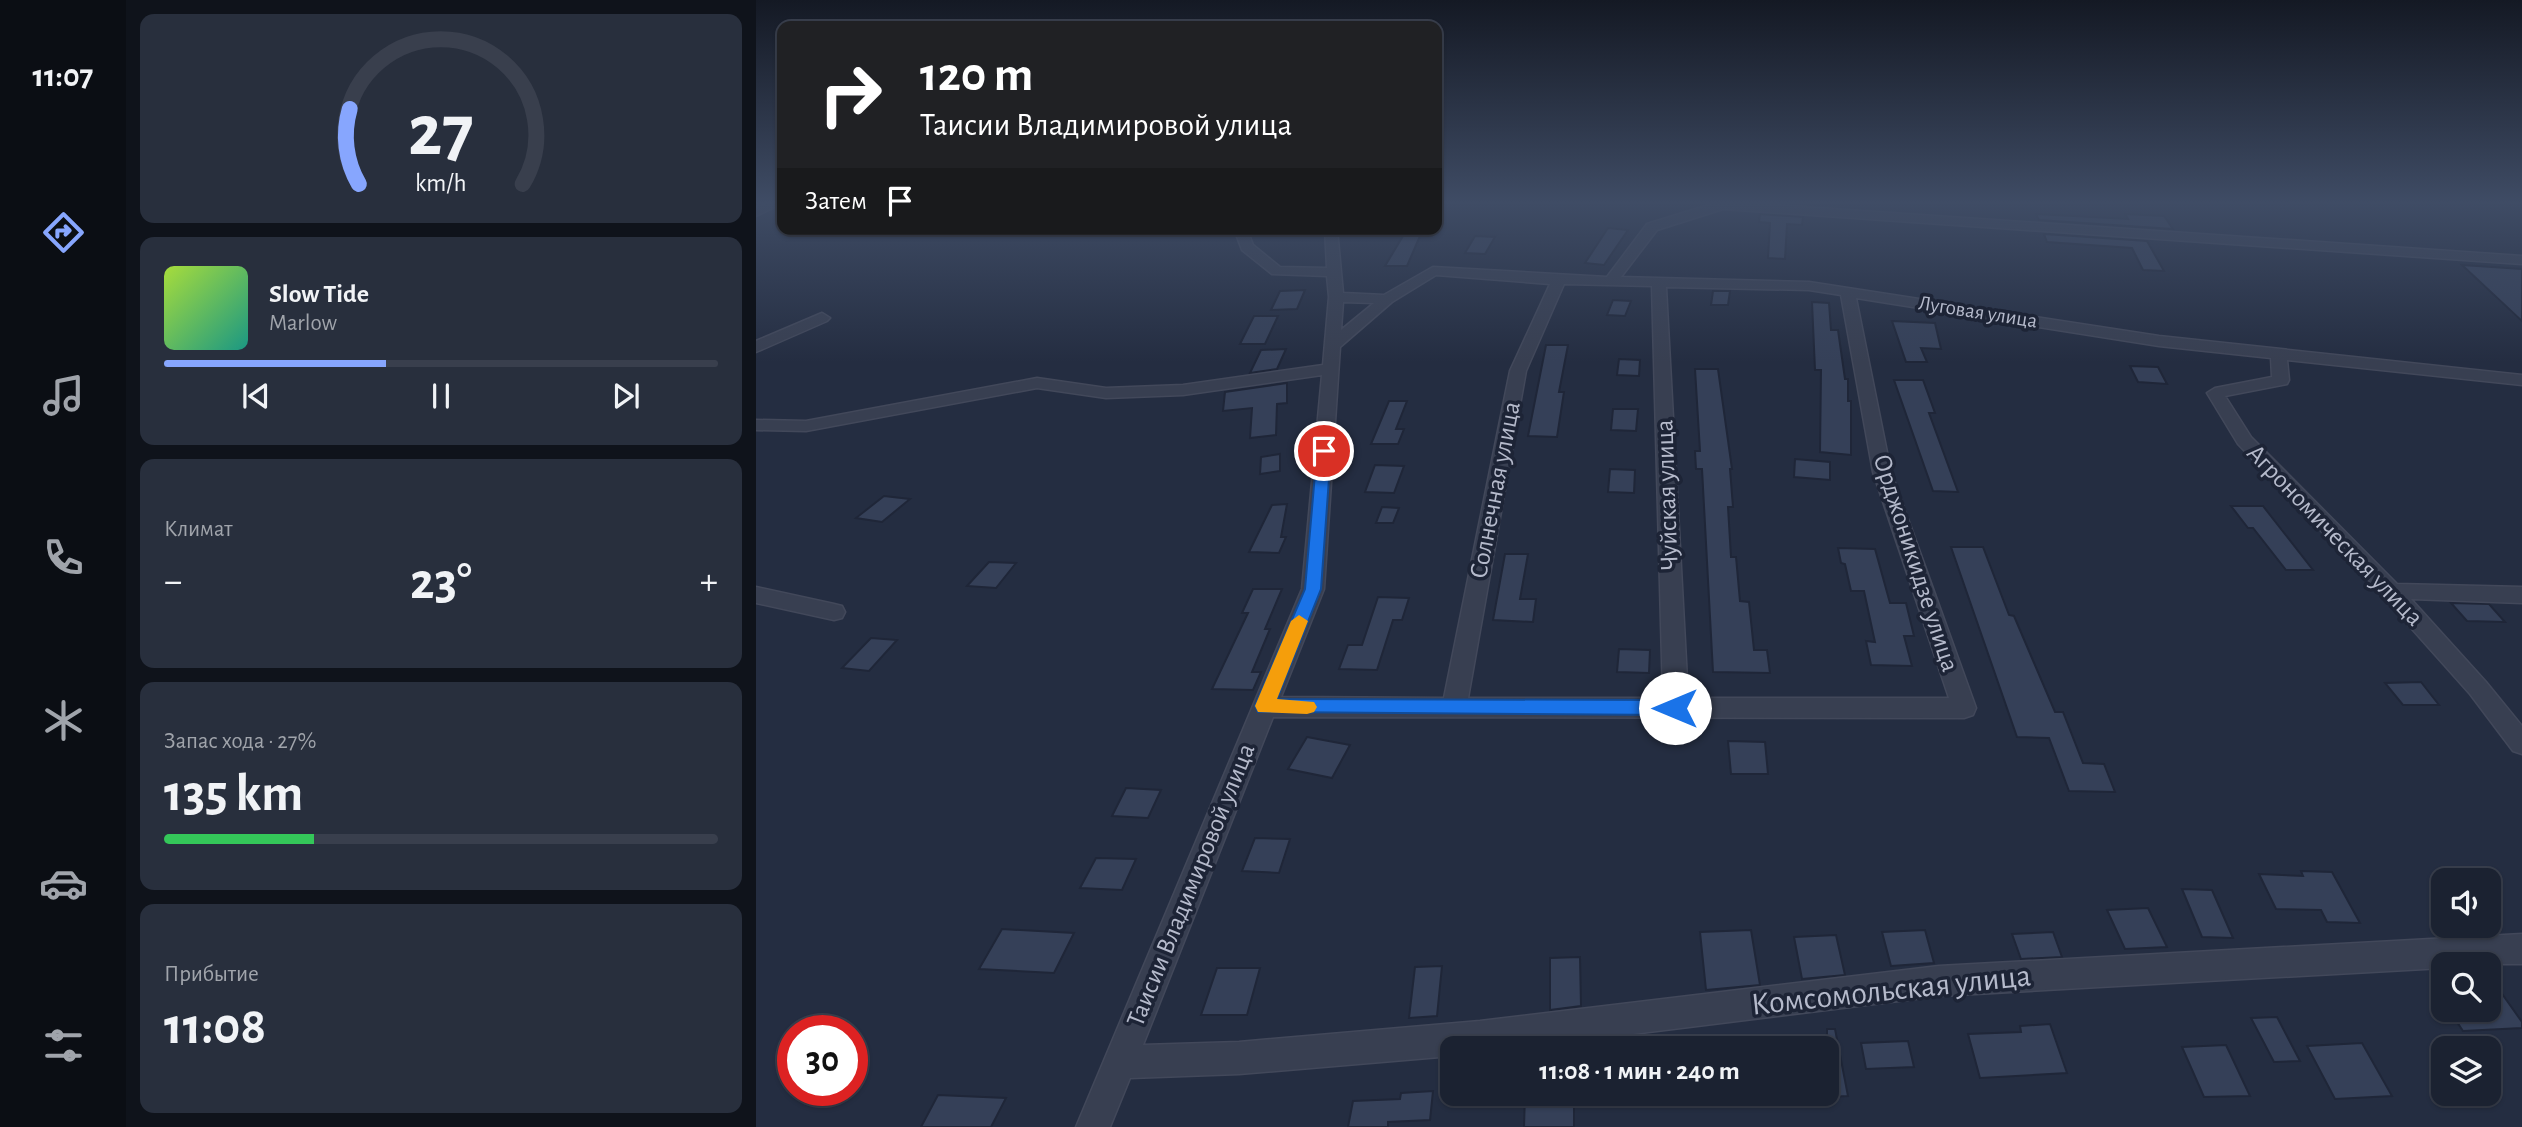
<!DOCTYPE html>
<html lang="ru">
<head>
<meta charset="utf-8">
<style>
  body { margin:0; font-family:"Alegreya Sans",sans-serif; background:#282f3d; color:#f1f3f6; height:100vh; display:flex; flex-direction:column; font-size:26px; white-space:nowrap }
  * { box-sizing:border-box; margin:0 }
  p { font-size:23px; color:#a0a4ab }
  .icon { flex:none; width:38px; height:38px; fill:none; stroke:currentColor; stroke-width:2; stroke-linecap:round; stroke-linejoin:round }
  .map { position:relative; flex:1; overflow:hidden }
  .drawer { display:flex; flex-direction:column; gap:14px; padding:14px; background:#0f131b; width:630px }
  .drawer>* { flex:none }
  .top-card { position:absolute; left:21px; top:21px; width:665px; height:214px; border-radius:14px; box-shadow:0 2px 5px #0004,0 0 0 2px #393f4d; background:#202124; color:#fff; overflow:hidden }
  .fabs { position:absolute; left:1675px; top:868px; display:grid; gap:14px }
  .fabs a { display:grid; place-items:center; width:70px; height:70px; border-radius:14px; background:#1b2231; box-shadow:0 2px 5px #0004,0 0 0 2px #393f4d; font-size:35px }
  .speed { position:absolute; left:21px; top:1015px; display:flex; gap:14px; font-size:35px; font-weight:700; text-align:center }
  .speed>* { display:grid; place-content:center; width:91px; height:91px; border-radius:50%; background:#1b2231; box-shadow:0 2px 5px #0004,0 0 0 2px #393f4d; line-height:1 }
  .speed .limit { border:10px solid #d22; background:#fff; color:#111 }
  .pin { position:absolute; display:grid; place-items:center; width:60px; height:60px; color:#fff; margin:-30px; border:4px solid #fff; border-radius:50%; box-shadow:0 2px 7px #0007 }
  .me { position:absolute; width:77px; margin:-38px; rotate:270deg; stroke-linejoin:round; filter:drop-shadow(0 0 5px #0008) }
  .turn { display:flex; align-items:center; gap:24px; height:147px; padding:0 28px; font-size:32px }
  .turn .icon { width:91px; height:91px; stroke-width:2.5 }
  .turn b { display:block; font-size:49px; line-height:60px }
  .then { display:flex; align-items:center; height:66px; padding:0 28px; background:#0003; gap:14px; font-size:26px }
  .big { font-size:52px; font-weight:600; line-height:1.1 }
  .drawer .tile { flex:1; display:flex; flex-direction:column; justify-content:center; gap:10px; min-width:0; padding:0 24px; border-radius:14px; background:#282f3d }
  .drawer .dial { align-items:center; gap:0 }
  .dial svg { height:182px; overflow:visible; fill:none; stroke:#393f4d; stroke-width:7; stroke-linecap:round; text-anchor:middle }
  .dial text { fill:#f1f3f6; stroke:none }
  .song { display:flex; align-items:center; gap:21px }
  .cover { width:84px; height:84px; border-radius:10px; background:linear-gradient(135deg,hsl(80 70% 55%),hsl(170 70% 35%)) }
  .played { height:7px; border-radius:4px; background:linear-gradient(90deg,#87a6fe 40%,#393f4d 40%) }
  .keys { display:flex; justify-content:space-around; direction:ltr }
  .heat { display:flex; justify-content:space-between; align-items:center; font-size:38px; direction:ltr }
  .charge { height:10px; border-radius:5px; background:linear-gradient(90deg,#34c759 27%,#393f4d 0) }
  .trip { position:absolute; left:684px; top:1036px; width:399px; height:70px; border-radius:14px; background:#1b2231; box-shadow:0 2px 5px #0004,0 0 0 2px #393f4d; font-weight:600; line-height:70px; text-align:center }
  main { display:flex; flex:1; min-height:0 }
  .tabs { display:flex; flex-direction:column; width:126px; justify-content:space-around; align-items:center; background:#0b0e14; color:#a0a4ab }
  .tabs .icon { width:49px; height:49px }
  .tabs .on { color:#87a6fe }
  .tabs b { font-size:32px; color:#f1f3f6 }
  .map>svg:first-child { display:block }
  .building { fill:#354058; stroke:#1f2638; stroke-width:2 }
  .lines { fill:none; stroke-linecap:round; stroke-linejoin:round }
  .minor-casing { stroke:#42485a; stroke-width:3 }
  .minor { fill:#383f51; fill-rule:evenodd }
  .route { fill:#1a73e8; stroke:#114b97; stroke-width:2 }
  .slow { fill:#f59e0b }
  .labels { text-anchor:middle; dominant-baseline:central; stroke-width:7; stroke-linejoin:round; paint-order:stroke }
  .far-street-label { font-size:21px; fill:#b5bacb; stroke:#1d2436 }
  .street-label { font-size:26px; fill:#b5bacb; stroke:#1d2436 }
  .near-street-label { font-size:32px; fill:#b5bacb; stroke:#1d2436 }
</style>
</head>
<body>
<main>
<nav class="tabs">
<b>11:07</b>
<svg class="icon on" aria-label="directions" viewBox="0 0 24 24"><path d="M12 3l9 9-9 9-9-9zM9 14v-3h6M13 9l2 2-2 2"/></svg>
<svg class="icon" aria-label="music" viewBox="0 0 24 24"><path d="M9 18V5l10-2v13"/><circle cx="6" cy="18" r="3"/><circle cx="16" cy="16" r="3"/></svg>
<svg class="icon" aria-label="phone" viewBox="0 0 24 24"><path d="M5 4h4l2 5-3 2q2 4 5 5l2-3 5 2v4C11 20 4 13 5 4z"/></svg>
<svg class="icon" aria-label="climate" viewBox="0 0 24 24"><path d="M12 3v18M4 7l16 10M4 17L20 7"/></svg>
<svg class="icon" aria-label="car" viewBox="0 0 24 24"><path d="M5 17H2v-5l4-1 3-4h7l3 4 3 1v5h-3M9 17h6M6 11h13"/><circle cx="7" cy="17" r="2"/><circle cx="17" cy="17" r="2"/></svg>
<svg class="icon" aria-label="filters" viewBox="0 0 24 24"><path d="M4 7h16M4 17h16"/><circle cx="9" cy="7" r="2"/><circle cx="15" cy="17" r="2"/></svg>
</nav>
<section class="drawer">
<div class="tile dial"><svg viewBox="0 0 100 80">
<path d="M14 69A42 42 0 1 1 86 69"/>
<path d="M14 69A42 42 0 0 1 10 36" stroke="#87a6fe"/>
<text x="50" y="56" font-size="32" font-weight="700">27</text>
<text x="50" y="72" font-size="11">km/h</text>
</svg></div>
<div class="tile">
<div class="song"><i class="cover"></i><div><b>Slow Tide</b><p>Marlow</p></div></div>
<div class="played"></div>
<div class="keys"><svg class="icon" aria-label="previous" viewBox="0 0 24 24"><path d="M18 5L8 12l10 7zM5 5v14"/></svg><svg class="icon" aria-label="pause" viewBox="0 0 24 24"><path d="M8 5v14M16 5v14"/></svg><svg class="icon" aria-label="next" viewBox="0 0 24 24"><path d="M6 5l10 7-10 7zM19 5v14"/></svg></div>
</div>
<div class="tile"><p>Климат</p>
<div class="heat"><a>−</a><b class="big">23°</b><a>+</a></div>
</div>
<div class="tile"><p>Запас хода · 27%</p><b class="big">135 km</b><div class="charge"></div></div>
<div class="tile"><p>Прибытие</p><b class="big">11:08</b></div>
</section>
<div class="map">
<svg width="1766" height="1127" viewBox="0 0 1766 1127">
  <rect width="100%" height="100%" fill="#242d41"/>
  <g class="building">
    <path d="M1004,214L1047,217L1046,225L1031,224L1029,259L1012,258L1014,223L1003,222Z"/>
    <path d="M1280,214L1372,219L1369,214L1408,216L1417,229L1283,220Z"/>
    <path d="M852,228L872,230L848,265L829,263Z"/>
    <path d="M1288,234L1391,241L1408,271L1387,270L1376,248L1291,242Z"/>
    <path d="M647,236H664L651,266H629Z"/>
    <path d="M719,236L739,237L729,254L709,253Z"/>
    <path d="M1706,265L1766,269V321Z"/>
    <path d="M549,290L541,309L515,310L524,291Z"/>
    <path d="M957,291H974L972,305H955Z"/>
    <path d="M857,300L875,301L869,316L851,315Z"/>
    <path d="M1056,302L1073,303L1075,330H1082L1089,379H1092V401H1095V455L1064,452L1065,370H1059Z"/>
    <path d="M498,316H522L509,344H484Z"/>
    <path d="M1136,321L1179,323L1185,349L1165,348L1171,362H1150Z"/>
    <path d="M790,345H812L803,392H808L801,437L772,436Z"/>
    <path d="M530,349L521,369L494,373L505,350Z"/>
    <path d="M863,359L884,360L883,376L861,375Z"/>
    <path d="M1374,366L1402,367L1411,384L1382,382Z"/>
    <path d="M939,369H962L976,469H974L977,507H972L975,557H980L984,601L993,602L998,650H1011L1014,673L957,672L946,469H940L939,451H944Z"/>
    <path d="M1138,380H1167L1179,413H1173L1202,492L1177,491Z"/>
    <path d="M531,383V403L521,404L520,435L494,438L496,408L467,411L469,392Z"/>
    <path d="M633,401H651L640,429H648L642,444H615Z"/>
    <path d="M857,409H882L880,431L855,430Z"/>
    <path d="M524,454V471L504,474L505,457Z"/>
    <path d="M1039,459L1074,462V480L1038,477Z"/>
    <path d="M619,465L648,466L638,493L609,492Z"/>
    <path d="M854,469L879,470L878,493L852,492Z"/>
    <path d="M128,496L154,499L126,522L100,518Z"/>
    <path d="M531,504L525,537H530L523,553L493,552L516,505Z"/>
    <path d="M1475,506H1507L1557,570H1530L1497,528H1492Z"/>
    <path d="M626,507L643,508L637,523H620Z"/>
    <path d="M1195,547H1227L1253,615L1258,616L1299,712H1307L1327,763L1348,764L1359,792L1313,791L1293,738L1261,737Z"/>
    <path d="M1082,548L1119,549L1134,603H1150L1158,636H1148L1156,666L1115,665L1110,641L1119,642L1108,591H1095L1089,564L1085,563Z"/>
    <path d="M749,554H772L764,599H780L777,622L737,620Z"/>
    <path d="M233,562L260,563L240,588L211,586Z"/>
    <path d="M497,589H526L509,629H514L496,672H505L497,690L456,689L492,613H486Z"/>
    <path d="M622,597L653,598L646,620H637L621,670L583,669L592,645H606Z"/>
    <path d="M1695,603L1733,604L1749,622L1711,621Z"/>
    <path d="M115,638L141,640L113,671L86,668Z"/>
    <path d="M863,649L894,650L893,673L861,672Z"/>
    <path d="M1665,682L1683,705H1647L1629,683Z"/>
    <path d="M551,737L594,745L576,778L532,769Z"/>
    <path d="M972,741L1009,742L1012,774H975Z"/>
    <path d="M370,788L405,790L392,818L356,816Z"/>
    <path d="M499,838L534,839L523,873L486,871Z"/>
    <path d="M340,858L380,859L366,890L324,888Z"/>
    <path d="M1545,871L1576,872L1604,923L1571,922L1565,910L1520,909L1503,874L1547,876Z"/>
    <path d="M1426,889L1456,890L1477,938L1446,937Z"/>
    <path d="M1392,908L1411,947L1369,949L1351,910Z"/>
    <path d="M246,929L318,933L298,973L223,969Z"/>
    <path d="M995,930L1004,985L950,990L944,932Z"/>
    <path d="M1169,930L1178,963L1135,966L1126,932Z"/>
    <path d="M1297,932L1306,957L1265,959L1256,934Z"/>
    <path d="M1080,935L1089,975L1046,979L1038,937Z"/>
    <path d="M824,957L825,1006L794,1010V958Z"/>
    <path d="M686,966L681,1016L653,1018L659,967Z"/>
    <path d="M461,968H504L491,1015H445Z"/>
    <path d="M1732,974L1766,1022V1028L1707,1031L1693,1010H1732Z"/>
    <path d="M1521,1017L1544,1061L1518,1062L1495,1018Z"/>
    <path d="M1294,1024L1311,1073L1224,1078L1212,1034L1265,1032L1264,1026Z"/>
    <path d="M1071,1029H1079L1092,1096L1071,1097Z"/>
    <path d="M1152,1041L1158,1067L1110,1069L1105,1043Z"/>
    <path d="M1606,1043L1636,1096L1579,1099L1551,1046Z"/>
    <path d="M1470,1045L1494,1096L1448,1097L1426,1047Z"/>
    <path d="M677,1091L674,1120L632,1122V1127H592L597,1101L644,1099L645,1093Z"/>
    <path d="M769,1094H818V1127H768Z"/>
    <path d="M182,1095L250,1098L235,1127H165Z"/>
  </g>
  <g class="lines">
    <defs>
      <g id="minor">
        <path d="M8,204H25L0,216V207Z"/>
        <path d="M956,204H1005L1766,256V264L967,209L901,230L865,277L1053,282L1403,336L1766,375V385L1531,360L1533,380L1531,384L1469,396L1495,437L1641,584L1766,587V603L1655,599L1730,682L1766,726V754L1757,751L1714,694L1615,583L1482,444L1451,393L1459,388L1516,377L1515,358L1403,346L1100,298L1135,472L1220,708L1217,715L1208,718L517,717L387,1045L483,1042L724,1021L1183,966L1766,934V964H1687V968L1183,996L764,1048H696V1056L483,1074L374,1078L354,1127H320L546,589L566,375L427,395L350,398L281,388L50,431L0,430V420L50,421L281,378L350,388L427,385L567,365L573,297L571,276L516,274L486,250L478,229H491L497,245L524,267L571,268L569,229H581L587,293L628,295L677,267L851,277L891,224ZM680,275L794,284L754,371L688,698L525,697L568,589L584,347L636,302ZM808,284L896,286L907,698H712L770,371ZM910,287L1053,290L1085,295L1117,472L1193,698H932ZM587,302L618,303L585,330Z"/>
        <path d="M66,313L74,318L71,321L0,352V341Z"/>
        <path d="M0,587L78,604L86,606L89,612L86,618L78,620L0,603Z"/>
      </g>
    </defs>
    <use href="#minor" class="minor-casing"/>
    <use href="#minor" class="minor"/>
  </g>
  <linearGradient id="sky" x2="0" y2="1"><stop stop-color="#141924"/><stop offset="0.56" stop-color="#3f4c65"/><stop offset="1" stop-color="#3f4c65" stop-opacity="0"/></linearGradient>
  <rect width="1766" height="362" fill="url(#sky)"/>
  <path class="route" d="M568,447L575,451L565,589L521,699L919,700L926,703L929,708L926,713L919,715L502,712L499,706L549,589L561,451Z"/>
  <path class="slow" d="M543,615L552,621L521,699L558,702L561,707L558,712L551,714L502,712L499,706L535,621Z"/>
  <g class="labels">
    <g class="far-street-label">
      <text transform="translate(1222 312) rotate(9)">Луговая улица</text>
    </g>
    <g class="street-label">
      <text transform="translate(739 490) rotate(-79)">Солнечная улица</text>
      <text transform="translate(911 495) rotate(-92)">Чуйская улица</text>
      <text transform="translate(1579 535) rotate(46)">Агрономическая улица</text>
      <text transform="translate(1160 563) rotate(72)">Орджоникидзе улица</text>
      <text transform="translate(435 885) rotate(-68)">Таисии Владимировой улица</text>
    </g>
    <g class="near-street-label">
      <text transform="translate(1135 990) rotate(-6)">Комсомольская улица</text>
    </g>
  </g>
</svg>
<div class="fabs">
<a><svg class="icon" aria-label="sound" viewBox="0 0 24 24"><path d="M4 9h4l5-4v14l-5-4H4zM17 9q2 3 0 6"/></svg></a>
<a><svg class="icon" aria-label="search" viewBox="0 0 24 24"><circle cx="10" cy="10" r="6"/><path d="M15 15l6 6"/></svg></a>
<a><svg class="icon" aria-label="layers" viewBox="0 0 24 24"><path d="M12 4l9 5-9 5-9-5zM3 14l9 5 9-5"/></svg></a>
</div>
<div class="speed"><div class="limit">30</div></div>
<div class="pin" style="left:568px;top:451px;background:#d93025"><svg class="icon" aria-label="arrive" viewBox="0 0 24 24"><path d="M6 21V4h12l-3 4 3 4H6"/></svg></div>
<svg class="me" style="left:919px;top:708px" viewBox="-20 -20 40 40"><circle r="19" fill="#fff"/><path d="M0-13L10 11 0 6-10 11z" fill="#1a73e8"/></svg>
<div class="trip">11:08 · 1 мин · 240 m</div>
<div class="top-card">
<div class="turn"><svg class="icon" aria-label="right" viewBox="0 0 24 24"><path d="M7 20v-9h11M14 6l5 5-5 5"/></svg><div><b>120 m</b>Таисии Владимировой улица</div></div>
<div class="then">Затем<svg class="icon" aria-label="arrive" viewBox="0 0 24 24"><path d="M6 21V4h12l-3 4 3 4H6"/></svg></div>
</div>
</div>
</main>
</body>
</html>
